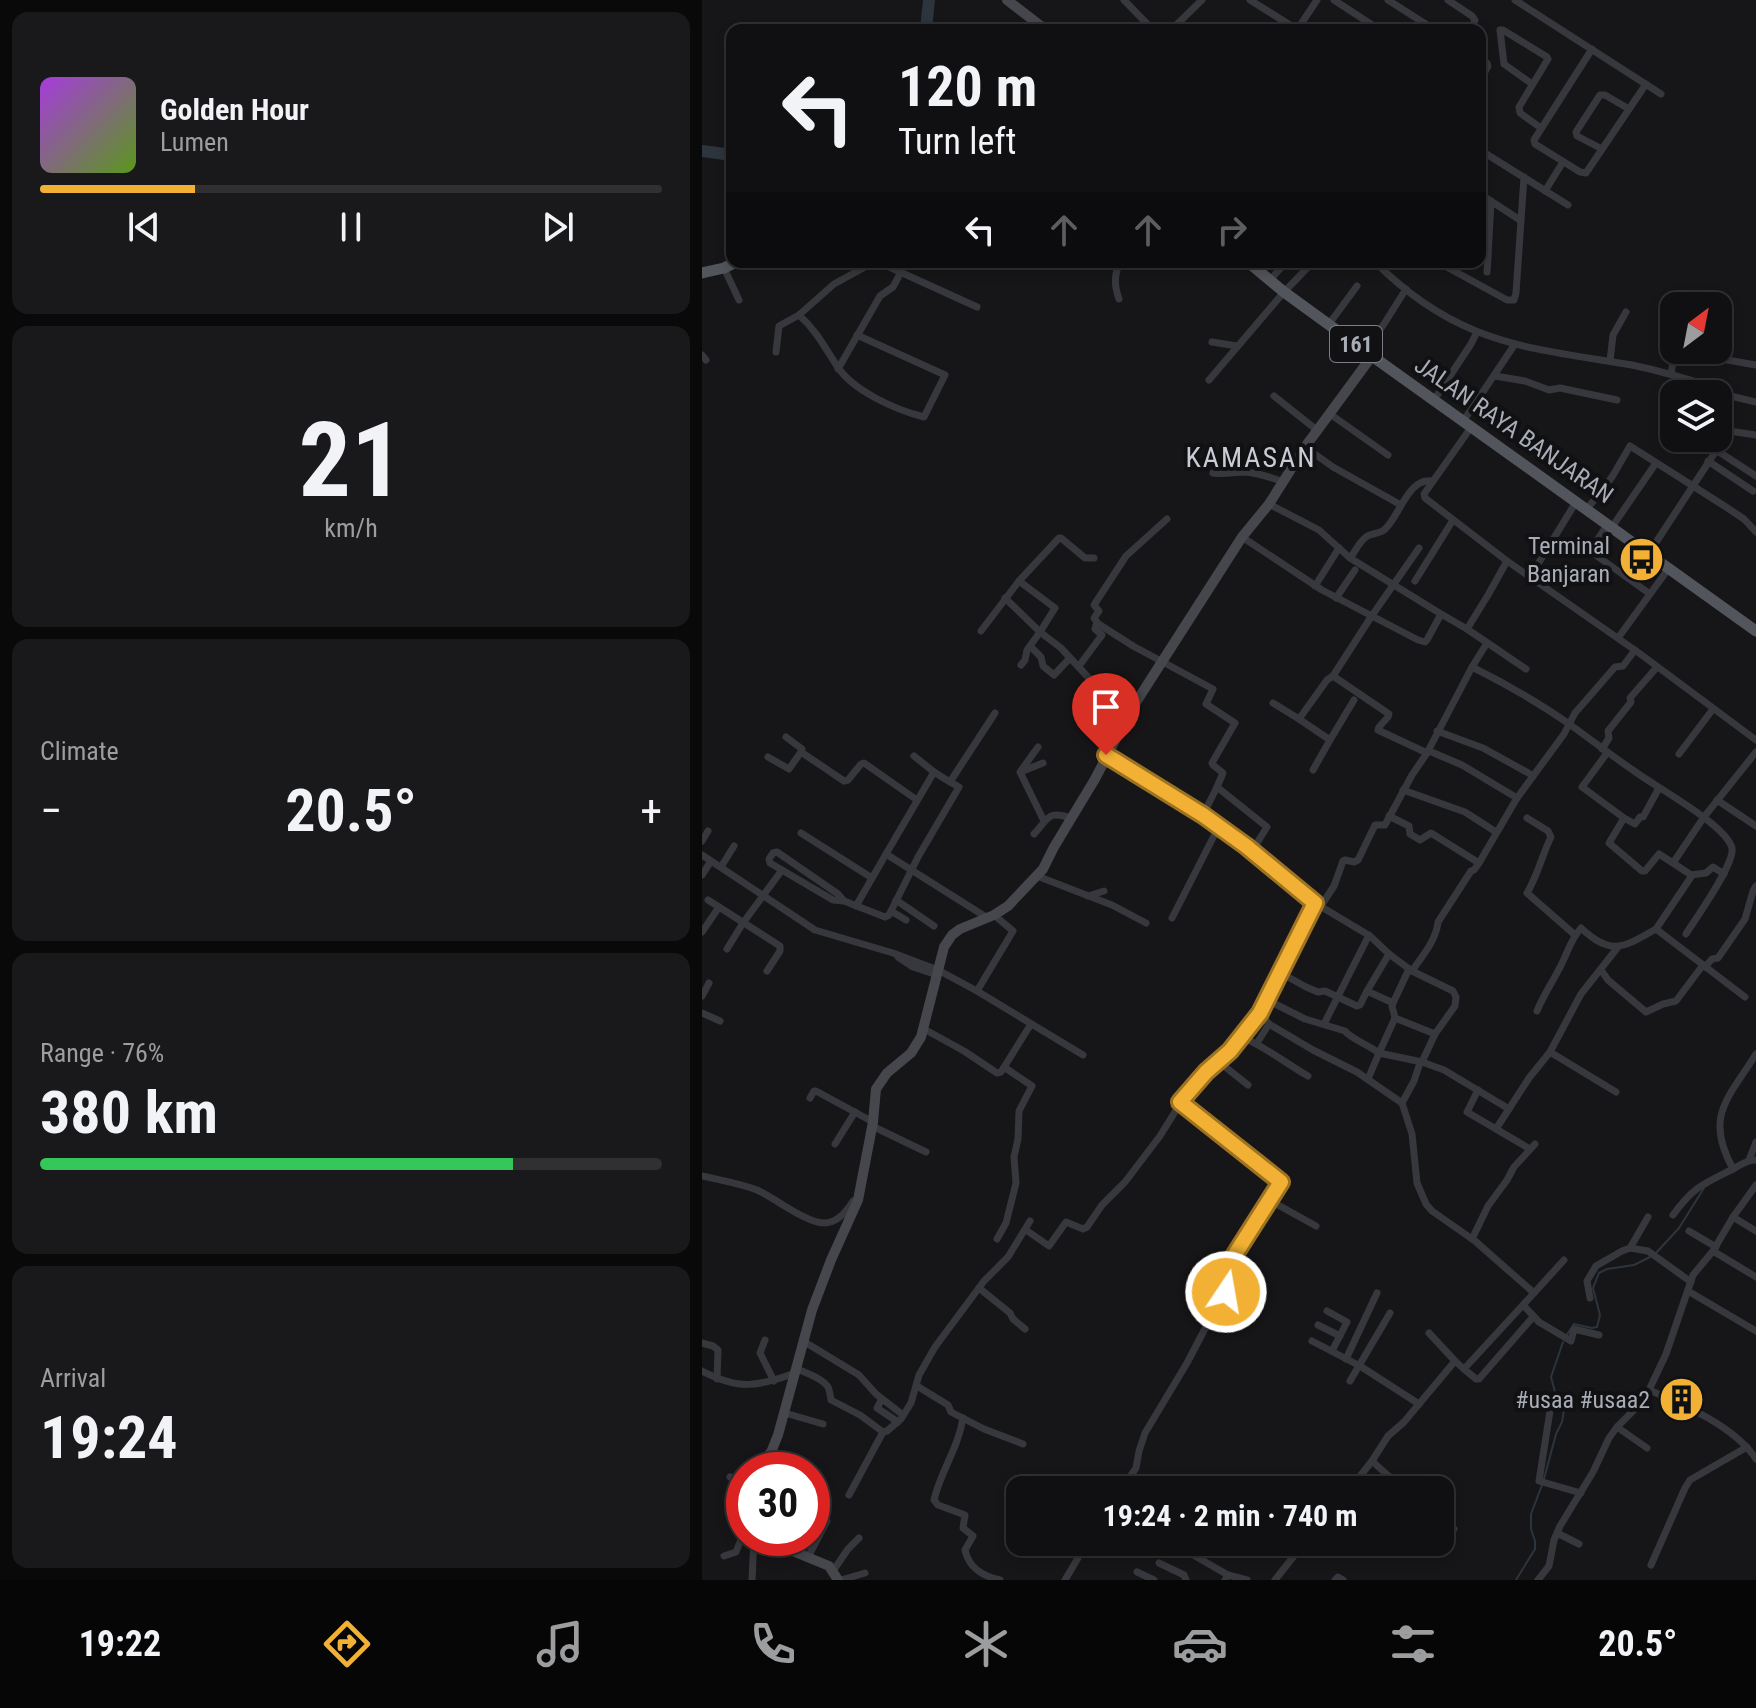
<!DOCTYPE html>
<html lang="en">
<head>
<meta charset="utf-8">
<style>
  body { margin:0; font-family:"Roboto Condensed",sans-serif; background:#19191b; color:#f1f3f6; height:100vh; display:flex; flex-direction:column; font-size:30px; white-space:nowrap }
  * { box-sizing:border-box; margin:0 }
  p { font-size:26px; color:#9c9d9f }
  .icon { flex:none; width:44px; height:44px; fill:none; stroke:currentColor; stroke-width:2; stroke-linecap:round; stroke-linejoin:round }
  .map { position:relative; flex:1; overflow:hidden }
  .sheet { display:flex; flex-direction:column; gap:12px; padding:12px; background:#09090a; width:702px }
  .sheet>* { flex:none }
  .guide { position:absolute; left:24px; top:24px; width:760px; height:244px; border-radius:16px; box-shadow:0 4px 12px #0003,0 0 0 2px #303032; background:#101012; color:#f1f3f6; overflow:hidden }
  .needle { width:52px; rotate:32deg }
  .controls { position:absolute; left:958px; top:292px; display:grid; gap:16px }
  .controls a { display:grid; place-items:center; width:72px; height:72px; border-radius:16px; background:#101012; box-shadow:0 4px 12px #0003,0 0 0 2px #303032; font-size:40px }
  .speed { position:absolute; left:24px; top:1452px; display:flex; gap:16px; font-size:40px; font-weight:700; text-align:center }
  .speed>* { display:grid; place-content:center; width:104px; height:104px; border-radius:50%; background:#101012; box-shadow:0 4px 12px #0003,0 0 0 2px #303032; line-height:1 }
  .speed .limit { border:12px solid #d22; background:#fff; color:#111 }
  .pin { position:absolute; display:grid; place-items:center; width:68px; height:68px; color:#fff; margin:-82px -34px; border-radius:50% 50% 50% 0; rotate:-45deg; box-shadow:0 0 8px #0007 }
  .pin .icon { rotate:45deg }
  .me { position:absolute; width:88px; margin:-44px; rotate:12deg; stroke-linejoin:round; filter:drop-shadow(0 0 6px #0008) }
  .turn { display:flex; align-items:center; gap:28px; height:168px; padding:0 40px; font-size:36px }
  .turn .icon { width:104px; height:104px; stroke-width:2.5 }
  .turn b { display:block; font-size:56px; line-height:68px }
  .lanes { display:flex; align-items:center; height:76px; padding:0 40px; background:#0003; justify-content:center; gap:40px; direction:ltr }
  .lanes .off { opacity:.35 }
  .big { font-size:60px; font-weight:700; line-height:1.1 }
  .sheet .card { flex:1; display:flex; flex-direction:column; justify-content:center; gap:12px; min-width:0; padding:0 28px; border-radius:16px; background:#19191b }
  .sheet .dial { align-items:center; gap:0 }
  .dial b { font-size:104px; line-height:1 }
  .song { display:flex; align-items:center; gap:24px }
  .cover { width:96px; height:96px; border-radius:12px; background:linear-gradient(135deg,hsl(280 70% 55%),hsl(90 70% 35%)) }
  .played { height:8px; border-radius:4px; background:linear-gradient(90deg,#f2b134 25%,#303032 25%) }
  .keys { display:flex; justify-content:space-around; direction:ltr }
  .heat { display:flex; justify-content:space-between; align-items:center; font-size:44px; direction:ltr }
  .charge { height:12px; border-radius:6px; background:linear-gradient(90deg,#34c759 76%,#303032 0) }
  .trip { position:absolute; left:304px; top:1476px; width:448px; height:80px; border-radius:16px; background:#101012; box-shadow:0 4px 12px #0003,0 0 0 2px #303032; font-weight:700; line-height:80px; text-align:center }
  .tabs { display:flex; height:128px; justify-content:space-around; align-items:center; background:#060607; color:#9c9d9f }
  .tabs .icon { width:56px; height:56px }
  .tabs .active { color:#f2b134 }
  .tabs b { font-size:36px; color:#f1f3f6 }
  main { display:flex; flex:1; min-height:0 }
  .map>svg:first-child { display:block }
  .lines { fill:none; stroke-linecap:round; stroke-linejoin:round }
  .stream { stroke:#2c353c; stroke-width:2 }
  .river { stroke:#2c353c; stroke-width:12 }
  .street { stroke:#37383d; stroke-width:7 }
  .secondary { stroke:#45474d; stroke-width:10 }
  .primary { stroke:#53555c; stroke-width:11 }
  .route-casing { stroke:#9d7322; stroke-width:20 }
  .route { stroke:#f2b134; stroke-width:14 }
  .labels { text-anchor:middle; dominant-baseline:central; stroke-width:8; stroke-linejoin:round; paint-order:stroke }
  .shield { fill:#111113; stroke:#7b7e86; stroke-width:2 }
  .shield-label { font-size:22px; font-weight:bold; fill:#a8adb8 }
  .street-label { font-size:24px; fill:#a8adb8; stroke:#111113 }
  .poi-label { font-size:24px; fill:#a8adb8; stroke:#111113; text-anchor:end }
  .quarter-label { font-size:28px; letter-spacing:2px; fill:#c9ccd4; stroke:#111113 }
</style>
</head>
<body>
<main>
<section class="sheet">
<div class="card">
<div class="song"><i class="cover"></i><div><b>Golden Hour</b><p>Lumen</p></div></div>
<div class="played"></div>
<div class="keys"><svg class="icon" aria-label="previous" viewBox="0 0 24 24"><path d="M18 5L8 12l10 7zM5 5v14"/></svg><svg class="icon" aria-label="pause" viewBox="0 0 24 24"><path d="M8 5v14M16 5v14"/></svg><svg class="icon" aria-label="next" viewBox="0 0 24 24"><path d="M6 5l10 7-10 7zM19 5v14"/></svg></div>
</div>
<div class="card dial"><b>21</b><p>km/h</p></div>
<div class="card"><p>Climate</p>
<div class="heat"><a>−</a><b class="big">20.5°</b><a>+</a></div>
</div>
<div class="card"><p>Range · 76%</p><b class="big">380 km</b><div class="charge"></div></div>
<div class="card"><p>Arrival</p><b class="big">19:24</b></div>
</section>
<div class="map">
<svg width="1054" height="1580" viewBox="0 0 1054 1580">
  <rect width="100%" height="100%" fill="#161618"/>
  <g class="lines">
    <g class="stream">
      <path d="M954,1253L977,1228L1002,1188"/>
      <path d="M864,1336L872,1324L890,1328L895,1327L898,1315L891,1288L897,1273L905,1269L932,1265L948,1257"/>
      <path d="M842,1479L854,1434L860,1422L862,1410L858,1398L853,1392L849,1377L861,1342"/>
      <path d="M814,1580L833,1549V1541L829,1529V1514L840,1485"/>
    </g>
    <g class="river">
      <path d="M224,30L227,0"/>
      <path d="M0,151L30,155"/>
    </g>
    <g class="street">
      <path d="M422,0L451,30"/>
      <path d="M548,0L596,30"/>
      <path d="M632,0L678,30"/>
      <path d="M686,0L733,30"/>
      <path d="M746,0L770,16L773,20L769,30"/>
      <path d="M813,0L959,94"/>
      <path d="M469,30L500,0"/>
      <path d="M595,30L615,0"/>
      <path d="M890,49L832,140L833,144L878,172L884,173L944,84"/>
      <path d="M778,58L785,63L786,66L778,81"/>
      <path d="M830,84L802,64L798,30H801L845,57L846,59L817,107L818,113L839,128"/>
      <path d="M900,149L875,136L874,132L898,95H903L927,109"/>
      <path d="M778,150L866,205"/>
      <path d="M843,191L861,162"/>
      <path d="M778,194L818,220"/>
      <path d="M778,252L786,256L789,201"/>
      <path d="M183,262L185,266L275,307"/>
      <path d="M673,262C701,290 737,316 774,331C823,351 878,356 930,365C959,371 986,379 1013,388L1016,390L1019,411L1027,431"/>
      <path d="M741,262L743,266L805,300H812L814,293L822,177"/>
      <path d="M22,268L37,300"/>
      <path d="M785,272L786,256"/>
      <path d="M568,280L584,262"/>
      <path d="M417,299C412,285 412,275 418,262"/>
      <path d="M97,315C114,330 123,348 135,366C151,391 194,410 222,417L243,375L155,335"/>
      <path d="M627,324L655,286"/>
      <path d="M510,342L535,346"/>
      <path d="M663,350L682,324L704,289"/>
      <path d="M74,352L77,326L97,315L132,284L163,267V262"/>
      <path d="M986,353L1054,365"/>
      <path d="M0,355L4,360"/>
      <path d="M908,361L911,335L924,312"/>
      <path d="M136,369L178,296L191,287L199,272"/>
      <path d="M969,374L973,350"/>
      <path d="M793,376L823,381L847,390L858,388L915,400"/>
      <path d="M507,380L582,292L611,262"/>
      <path d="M1016,393L1054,402"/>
      <path d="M572,396L616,431"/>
      <path d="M732,400L769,344L775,332"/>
      <path d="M962,400L972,403"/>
      <path d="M628,414L686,455"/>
      <path d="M762,420L813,344"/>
      <path d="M770,426L722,494L723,498L805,561L937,653L1054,740"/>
      <path d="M603,447L631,467L699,505"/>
      <path d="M1014,450L1054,476"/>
      <path d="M1006,461L1051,491"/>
      <path d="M511,473C522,475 532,472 544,472C557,473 570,478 582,482"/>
      <path d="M567,504L617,530L648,558L739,614"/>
      <path d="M885,509L910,477L928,446L1024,507L1042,519L1054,532"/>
      <path d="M906,524L888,551L948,594"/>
      <path d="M910,527L954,463"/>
      <path d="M540,537L620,590L716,640L723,642L725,640L739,614L765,629"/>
      <path d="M717,548L669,617L631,676L687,714L686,717L677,727L676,730L725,753L770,667"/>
      <path d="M947,553L1027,431L1054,435"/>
      <path d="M648,558C653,552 657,542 664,537C669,533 677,534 682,530C697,518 706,477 730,481"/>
      <path d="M805,561L786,595L765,629L824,669"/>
      <path d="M828,577L874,502"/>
      <path d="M317,581L353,608L338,632L359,648L396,688L429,710"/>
      <path d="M713,581L751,520"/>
      <path d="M613,586L637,548"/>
      <path d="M303,598L338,632L325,650L323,660L319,665"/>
      <path d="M634,598L653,570"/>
      <path d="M395,623L431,646L511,689L504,704L533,723L510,763L511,765L521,773L515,787L565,827L550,851"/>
      <path d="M279,631L317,581L357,538H359L383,558H392"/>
      <path d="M916,638L967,568"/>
      <path d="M785,643L770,667C804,684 839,704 870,726C892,742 913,758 935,773C956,788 1024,825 1030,848C1033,864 994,918 984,934"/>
      <path d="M328,646L339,657L341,666L352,675L368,658"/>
      <path d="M377,666L400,635L393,629L395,622L392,618L397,611L392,605L424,556L465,519"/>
      <path d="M571,703L597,719L625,680L631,676"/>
      <path d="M597,719L628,740L611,770"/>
      <path d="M735,731L781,748L830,775"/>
      <path d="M84,737L100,749L99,752L142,781L146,780L159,764L162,763L215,800"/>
      <path d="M628,740L652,700"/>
      <path d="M336,747L318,772L342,821"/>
      <path d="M900,749L907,738L906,731L929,702L928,698L955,667"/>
      <path d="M727,751L760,765L815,798"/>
      <path d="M905,753L880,787L922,818"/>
      <path d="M977,754L1011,709"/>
      <path d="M404,755L501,815L544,846L613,903L565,1000L603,1019L643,1031C648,1038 668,1046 677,1053L693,1018L690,1006L691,1003L665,991L658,1005L655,1006L623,991L616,992L604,987L577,972"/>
      <path d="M212,756L232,772L184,854L284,917"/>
      <path d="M66,757L87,769L99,752"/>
      <path d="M321,771L341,763"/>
      <path d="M232,772L248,782L293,713"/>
      <path d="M957,788L941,817H938L933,824L922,818L907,843L940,871H943L957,854L971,863"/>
      <path d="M701,790L763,812L794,832"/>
      <path d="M1015,800L1054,826"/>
      <path d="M501,815L515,787"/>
      <path d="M687,816L707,826L708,834L718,840L729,833L777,863L772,870L769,871L736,922C734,941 720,956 710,971"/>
      <path d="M825,818L846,831L849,837C840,855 836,875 825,893L873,935"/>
      <path d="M99,833L170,878"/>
      <path d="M332,834C347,818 345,810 369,818"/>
      <path d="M0,841L6,831"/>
      <path d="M0,855L113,930L191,953L236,970L275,991L381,1055"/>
      <path d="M777,863L815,798L862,734L873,713L913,667L921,666L933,650"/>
      <path d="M19,867L32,846"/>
      <path d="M0,875L9,861"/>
      <path d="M989,875L1004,873L1011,867L1022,874"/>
      <path d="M335,876L410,905L444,923"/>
      <path d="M386,896L402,891"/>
      <path d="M6,900L17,907"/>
      <path d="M194,900L232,926"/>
      <path d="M142,901L131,900L68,863L67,859L71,853L75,852L136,894L142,901L183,917L187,915L216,857L257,787L248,782"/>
      <path d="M613,903L668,936L687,954L710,971L751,991L754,997L753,1006L733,1034L720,1062L677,1053L666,1079"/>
      <path d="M154,906L184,854"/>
      <path d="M619,906L632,886L641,861L643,860L652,862L656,860L673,825H683L710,775L725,753"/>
      <path d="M189,911L204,920"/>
      <path d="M470,918L517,826"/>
      <path d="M0,932L17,907L78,946V951L65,971"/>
      <path d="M25,949L41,923L80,870"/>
      <path d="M196,957L211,967L235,975"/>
      <path d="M1003,967L1010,959L1016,958L1043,919L1051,891L1054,886"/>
      <path d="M899,970L906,980L944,1012L961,1004L974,1001L1001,965"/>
      <path d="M275,991L311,931L292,915"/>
      <path d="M665,991L687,954"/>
      <path d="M0,996L7,983"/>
      <path d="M1043,997L954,929L989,877V875L971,863L1002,817L1054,752"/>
      <path d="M691,1003L707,969"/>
      <path d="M835,1011C841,996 850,983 857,969C865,955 868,940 879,928C909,956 921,948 954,929"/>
      <path d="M0,1013L18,1021"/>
      <path d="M693,1018L733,1034"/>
      <path d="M567,1024L611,1050L655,1072L700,1103L710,1134L715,1183L724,1204L730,1211L773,1241L832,1293L762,1369L753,1361L702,1422L686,1436L670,1461L647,1490"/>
      <path d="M622,1024L667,935"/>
      <path d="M222,1029L262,1051L295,1073L299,1072L329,1024"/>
      <path d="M539,1037C563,1046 583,1063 606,1076"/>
      <path d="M555,1043L567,1024L558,1013"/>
      <path d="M848,1052L914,1092"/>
      <path d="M517,1062L546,1085"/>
      <path d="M720,1062L742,1070L807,1109"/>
      <path d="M776,1090L765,1112L828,1149"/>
      <path d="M108,1098L112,1091H114L171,1122"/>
      <path d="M700,1103L712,1081L718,1063"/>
      <path d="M170,1126L224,1152"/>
      <path d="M794,1129L827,1078L848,1052L879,994L916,947"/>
      <path d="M133,1144L153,1112"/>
      <path d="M1047,1160L1054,1142"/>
      <path d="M1031,1169C1002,1116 1026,1099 1054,1054"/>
      <path d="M0,1176C18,1180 37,1183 55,1190C73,1198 104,1223 122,1223C136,1223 145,1211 151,1201"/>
      <path d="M567,1200L614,1226"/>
      <path d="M971,1215C991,1187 1001,1184 1031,1169C1039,1165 1044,1160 1054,1160"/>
      <path d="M1031,1217L1054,1231"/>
      <path d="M324,1230L347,1246L364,1222L381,1229L385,1227L400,1205L423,1182L458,1136L486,1091L504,1072L528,1051L565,1000"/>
      <path d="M987,1231L1014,1247"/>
      <path d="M295,1239L304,1223L314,1183L312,1157L316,1139L317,1111L330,1086L302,1067"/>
      <path d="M770,1239L786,1206L805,1180L812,1167L833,1144"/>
      <path d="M928,1248L946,1217"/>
      <path d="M1011,1251L1054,1277"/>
      <path d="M277,1288L308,1313L311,1319L323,1329"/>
      <path d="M986,1291L1054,1331"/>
      <path d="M832,1293L862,1260"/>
      <path d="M888,1298L885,1281L894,1266L920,1251L928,1248L946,1251L989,1282"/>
      <path d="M822,1306L837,1322L869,1341L872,1329L897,1335"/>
      <path d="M625,1311L645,1322L630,1351"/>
      <path d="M616,1325L638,1336"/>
      <path d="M727,1333L753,1361"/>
      <path d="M63,1340L58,1353L72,1381"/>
      <path d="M101,1341L157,1375L174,1394L201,1415"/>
      <path d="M610,1341L658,1366L717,1404"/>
      <path d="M0,1343L11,1346L16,1350L15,1379"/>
      <path d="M644,1359L675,1293"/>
      <path d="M95,1369C104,1373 120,1378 126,1387C127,1388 129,1399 129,1400L158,1415L181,1432L185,1431L199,1419L209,1403L217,1375L233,1347L282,1281L306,1257L328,1221"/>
      <path d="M762,1369L774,1379H777L831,1317"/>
      <path d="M0,1371C37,1390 55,1387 93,1373"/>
      <path d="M648,1381L688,1313"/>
      <path d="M215,1386L246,1405L249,1412L282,1429L321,1444"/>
      <path d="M947,1390C982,1405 1032,1426 1054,1459"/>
      <path d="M180,1399L175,1408L196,1422"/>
      <path d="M848,1411L837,1481L879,1493"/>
      <path d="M83,1413L121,1424"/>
      <path d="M261,1418C256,1449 239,1470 232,1500L236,1505L263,1515L261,1528L271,1536L263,1550C267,1568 280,1576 298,1580"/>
      <path d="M915,1427L945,1448"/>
      <path d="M66,1460L91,1470"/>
      <path d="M670,1461L702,1490"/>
      <path d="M56,1470L62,1457L68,1451"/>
      <path d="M28,1477L42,1483"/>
      <path d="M419,1490L434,1468L437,1451L443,1433L485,1363L506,1323L523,1294L522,1282L530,1259L579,1182L478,1102"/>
      <path d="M677,1490L688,1477"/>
      <path d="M147,1495L181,1432"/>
      <path d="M738,1518L752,1529"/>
      <path d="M855,1533L877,1544"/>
      <path d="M22,1556L34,1552L42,1532"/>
      <path d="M493,1556L526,1575L523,1580"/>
      <path d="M106,1557L125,1521"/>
      <path d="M457,1563L482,1575L484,1580"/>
      <path d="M949,1565L983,1488L988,1480L1045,1447"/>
      <path d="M131,1571L146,1549L157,1538"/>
      <path d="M435,1572L452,1580"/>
      <path d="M526,1575L545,1580"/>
      <path d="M50,1580L52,1538"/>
      <path d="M139,1580L163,1573"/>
      <path d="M363,1580L376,1558L380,1542"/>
      <path d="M573,1580L603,1542"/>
      <path d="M633,1580L636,1577L641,1580"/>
      <path d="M836,1580L847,1566L852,1540L858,1526L891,1472L907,1438L915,1427L937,1405L947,1390L964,1354L991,1275L1011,1251L1031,1217L1054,1185"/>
    </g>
    <g class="secondary">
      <path d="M305,0L344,30"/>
      <path d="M62,1470L76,1435L110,1310L129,1260L156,1200L171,1122L174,1089L185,1073L209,1053L219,1037L242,947L250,935L258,929L292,915L306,906L341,869L352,847L393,779L429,710L540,537L567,504L603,447L670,356"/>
      <path d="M59,1538L127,1566L136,1580"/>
    </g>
    <g class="primary">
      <path d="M546,262L582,292L670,356L1054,631"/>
      <path d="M0,273L22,268L34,262"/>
    </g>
  </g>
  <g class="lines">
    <defs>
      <path id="route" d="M404,755L501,815L544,846L613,903L558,1013L528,1051L504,1072L478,1102L579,1182L530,1259L522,1282L524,1292"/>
    </defs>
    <use href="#route" class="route-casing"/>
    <use href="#route" class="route"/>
  </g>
  <defs>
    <symbol id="bus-disc" viewBox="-11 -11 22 22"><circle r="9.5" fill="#f2b134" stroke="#111113"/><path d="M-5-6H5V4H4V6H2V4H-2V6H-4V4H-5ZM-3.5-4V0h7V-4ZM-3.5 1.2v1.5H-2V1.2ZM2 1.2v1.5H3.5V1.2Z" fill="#111"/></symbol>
    <symbol id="building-disc" viewBox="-11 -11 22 22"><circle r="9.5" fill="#f2b134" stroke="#111113"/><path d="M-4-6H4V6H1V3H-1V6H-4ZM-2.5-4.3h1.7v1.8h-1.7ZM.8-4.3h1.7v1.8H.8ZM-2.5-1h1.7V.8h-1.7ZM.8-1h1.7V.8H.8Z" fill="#111"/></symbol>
  </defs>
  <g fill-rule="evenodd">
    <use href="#bus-disc" x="914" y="534" width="51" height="51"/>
    <use href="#building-disc" x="954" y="1374" width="51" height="51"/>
  </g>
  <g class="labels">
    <rect class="shield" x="628" y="326" width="52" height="36" rx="6"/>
    <g class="shield-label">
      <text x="654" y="344">161</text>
    </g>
    <g class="street-label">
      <text transform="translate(812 430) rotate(35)">JALAN RAYA BANJARAN</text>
    </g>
    <g class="poi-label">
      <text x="908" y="546">Terminal<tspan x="908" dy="28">Banjaran</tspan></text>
      <text x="948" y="1400">#usaa #usaa2</text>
    </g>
    <g class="quarter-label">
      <text x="549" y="457">KAMASAN</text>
    </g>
  </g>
</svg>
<div class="controls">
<a><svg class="needle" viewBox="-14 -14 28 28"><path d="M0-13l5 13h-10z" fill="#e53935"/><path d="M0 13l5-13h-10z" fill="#9c9d9f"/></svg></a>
<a><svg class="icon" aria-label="layers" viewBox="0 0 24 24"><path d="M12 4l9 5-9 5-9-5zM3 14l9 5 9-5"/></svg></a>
</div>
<div class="speed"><div class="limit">30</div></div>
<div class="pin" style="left:404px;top:755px;background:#d93025"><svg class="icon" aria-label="arrive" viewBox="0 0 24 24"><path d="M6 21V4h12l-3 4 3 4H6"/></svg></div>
<svg class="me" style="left:524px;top:1292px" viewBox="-20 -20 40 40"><circle r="17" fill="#f2b134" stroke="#fff" stroke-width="3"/><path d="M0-11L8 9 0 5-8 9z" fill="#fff"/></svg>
<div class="trip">19:24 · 2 min · 740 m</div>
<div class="guide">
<div class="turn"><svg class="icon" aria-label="left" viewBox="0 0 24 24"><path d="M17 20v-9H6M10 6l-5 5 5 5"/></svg><div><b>120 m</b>Turn left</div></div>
<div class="lanes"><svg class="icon" aria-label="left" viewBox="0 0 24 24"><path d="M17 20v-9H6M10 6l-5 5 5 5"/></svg><svg class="icon off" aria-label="ahead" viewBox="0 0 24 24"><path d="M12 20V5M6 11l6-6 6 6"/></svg><svg class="icon off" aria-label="ahead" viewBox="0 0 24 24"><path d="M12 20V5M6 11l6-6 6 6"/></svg><svg class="icon off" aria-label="right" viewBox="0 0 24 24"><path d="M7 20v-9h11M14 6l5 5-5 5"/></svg></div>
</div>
</div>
</main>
<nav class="tabs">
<b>19:22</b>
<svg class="icon active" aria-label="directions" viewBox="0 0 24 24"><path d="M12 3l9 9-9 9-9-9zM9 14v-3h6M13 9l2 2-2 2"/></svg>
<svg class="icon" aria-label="music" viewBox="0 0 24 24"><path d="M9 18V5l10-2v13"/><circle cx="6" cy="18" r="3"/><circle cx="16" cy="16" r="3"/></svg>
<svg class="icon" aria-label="phone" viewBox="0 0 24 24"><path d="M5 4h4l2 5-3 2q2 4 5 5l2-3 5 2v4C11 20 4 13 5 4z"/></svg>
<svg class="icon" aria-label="climate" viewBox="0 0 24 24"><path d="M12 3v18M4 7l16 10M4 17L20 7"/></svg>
<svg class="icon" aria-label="car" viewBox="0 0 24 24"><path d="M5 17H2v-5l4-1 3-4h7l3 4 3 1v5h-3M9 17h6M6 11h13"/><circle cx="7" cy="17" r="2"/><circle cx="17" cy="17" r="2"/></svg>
<svg class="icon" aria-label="filters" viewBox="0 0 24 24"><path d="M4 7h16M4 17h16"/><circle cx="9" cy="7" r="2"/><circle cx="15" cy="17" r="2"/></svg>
<b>20.5°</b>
</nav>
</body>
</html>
